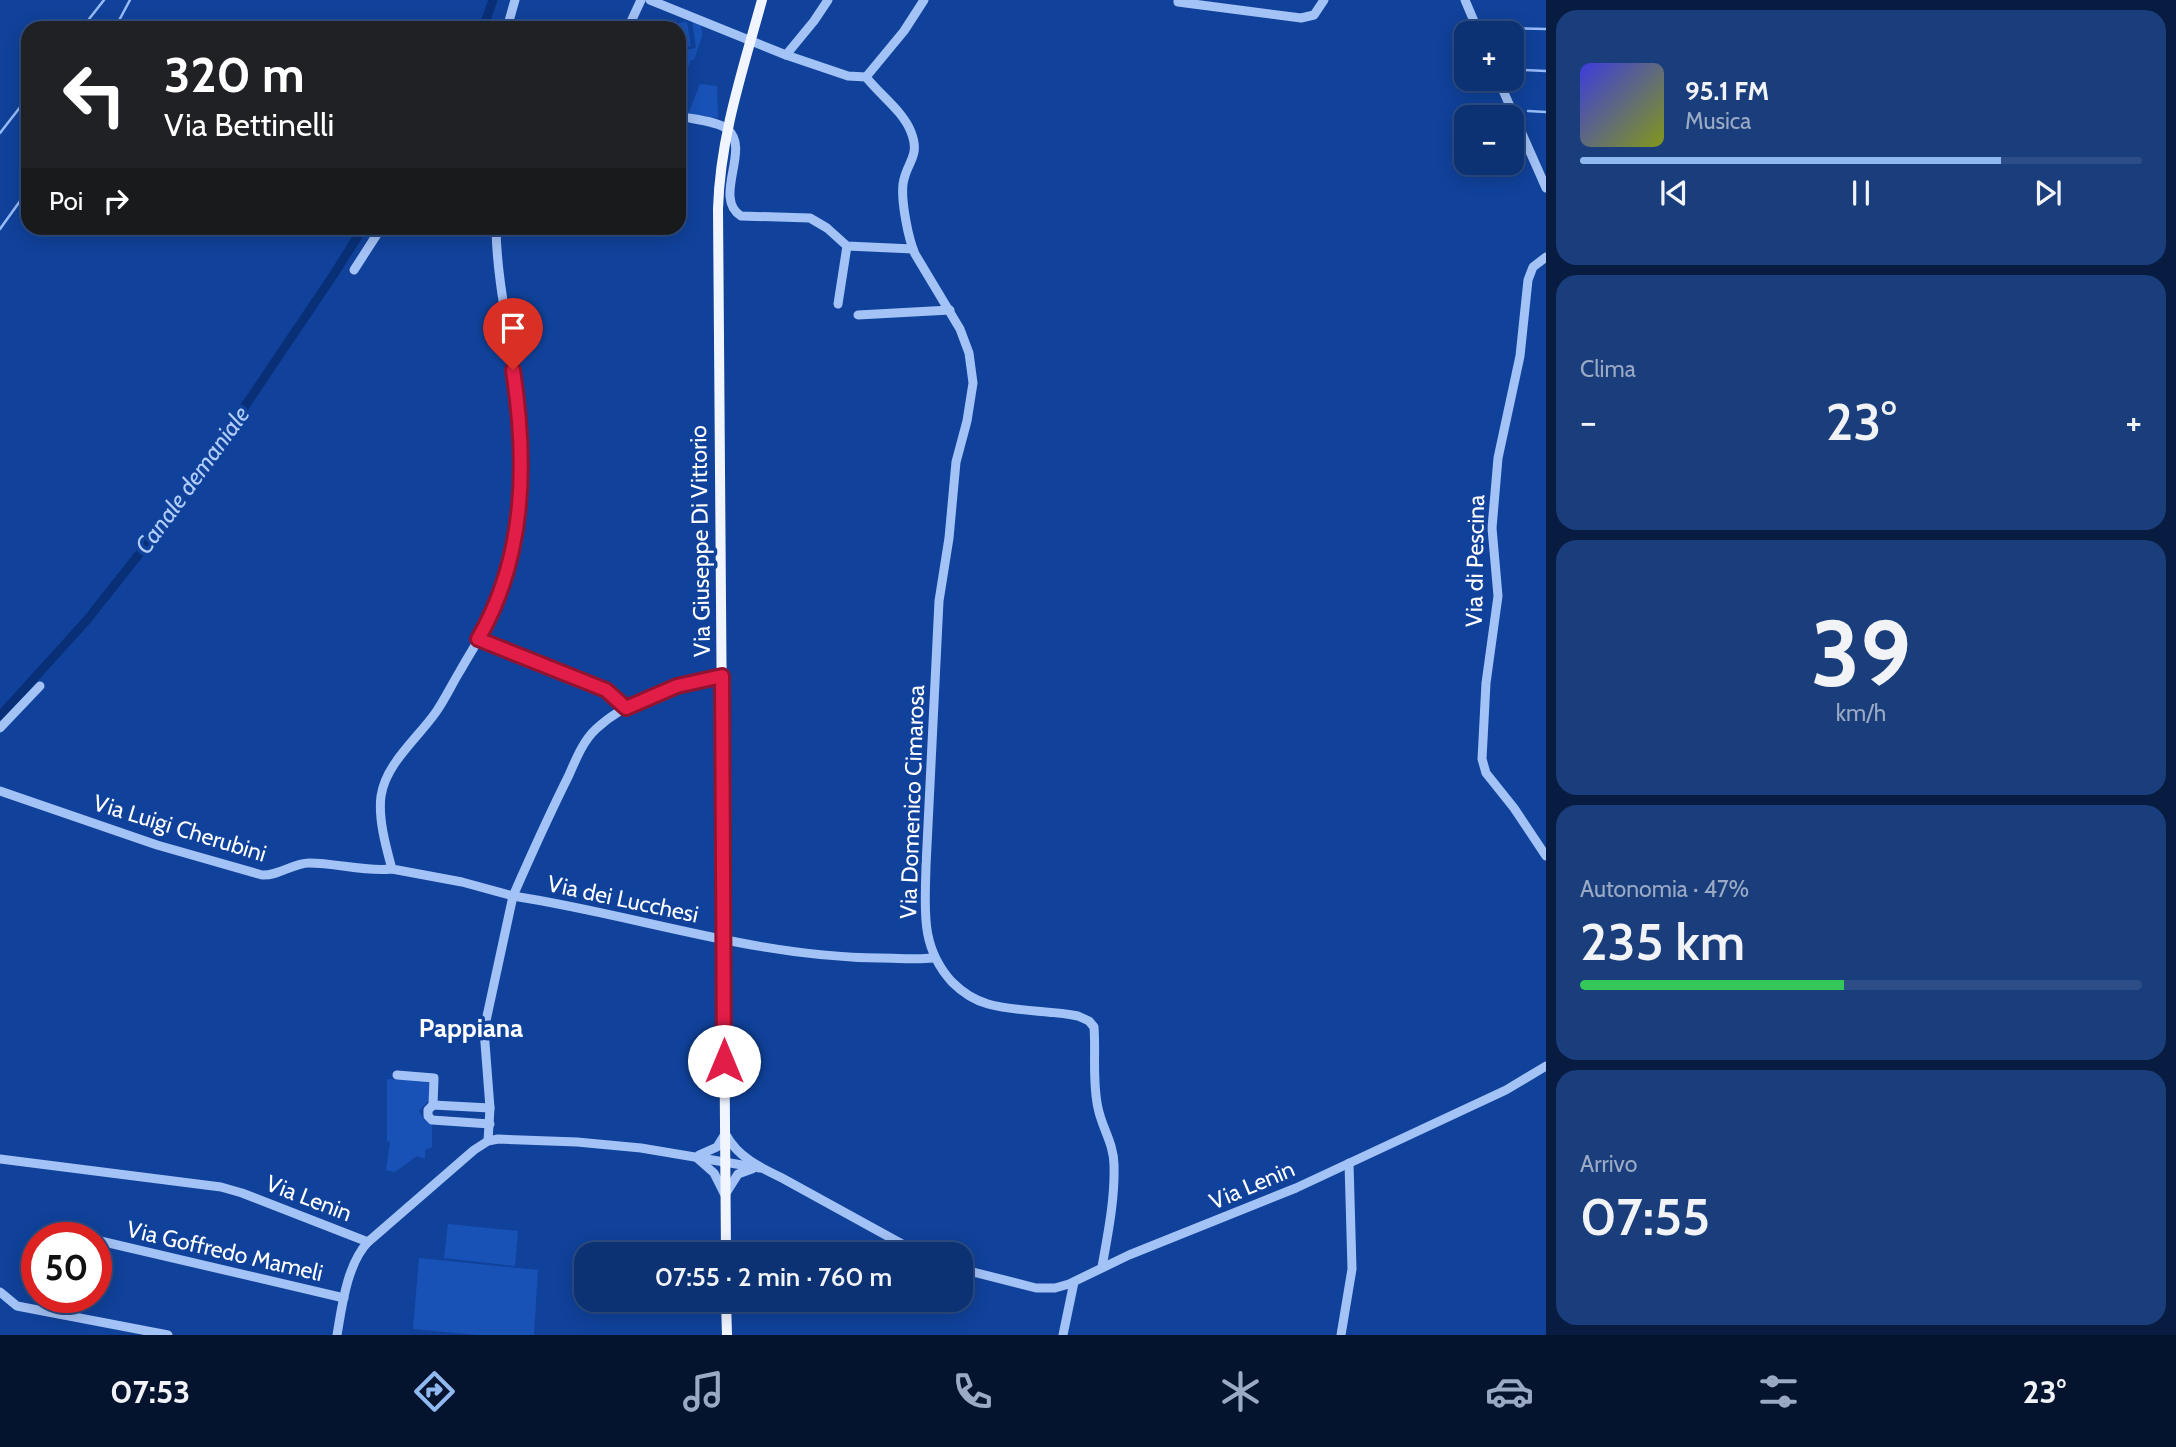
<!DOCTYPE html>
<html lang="it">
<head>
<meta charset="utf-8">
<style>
  body { margin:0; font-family:Cabin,sans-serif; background:#1a3e7c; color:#f1f3f6; height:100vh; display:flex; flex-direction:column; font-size:26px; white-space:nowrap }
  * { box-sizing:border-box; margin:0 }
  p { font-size:23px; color:#9aaac5 }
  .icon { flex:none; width:38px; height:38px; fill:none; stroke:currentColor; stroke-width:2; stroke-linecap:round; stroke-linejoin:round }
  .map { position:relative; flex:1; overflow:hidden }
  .details { display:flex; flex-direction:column; gap:10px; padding:10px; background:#071c40; width:630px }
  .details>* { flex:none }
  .hud { position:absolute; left:21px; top:21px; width:665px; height:214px; border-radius:21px; box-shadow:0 4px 18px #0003,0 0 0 2px #2c4d86; background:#202124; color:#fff; overflow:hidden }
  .tools { position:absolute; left:1454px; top:21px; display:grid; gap:14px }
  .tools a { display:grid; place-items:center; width:70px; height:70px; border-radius:14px; background:#0c3274; box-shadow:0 4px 18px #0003,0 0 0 2px #2c4d86; font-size:35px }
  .speed { position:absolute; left:21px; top:1222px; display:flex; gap:14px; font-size:35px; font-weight:700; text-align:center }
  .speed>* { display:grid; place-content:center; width:91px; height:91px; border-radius:50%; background:#0c3274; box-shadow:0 4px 18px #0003,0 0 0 2px #2c4d86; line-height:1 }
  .speed .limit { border:10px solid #d22; background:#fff; color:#111 }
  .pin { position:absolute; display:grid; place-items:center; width:60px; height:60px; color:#fff; margin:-72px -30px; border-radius:50% 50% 50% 0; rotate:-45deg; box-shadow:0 0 7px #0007 }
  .pin .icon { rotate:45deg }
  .me { position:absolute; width:77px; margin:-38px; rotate:0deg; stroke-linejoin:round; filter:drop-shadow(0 0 5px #0008) }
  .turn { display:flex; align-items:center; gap:24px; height:147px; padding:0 28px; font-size:32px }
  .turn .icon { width:91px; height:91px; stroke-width:2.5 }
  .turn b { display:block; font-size:49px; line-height:60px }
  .then { display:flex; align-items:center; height:66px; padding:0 28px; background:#0003; gap:14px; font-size:26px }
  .big { font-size:52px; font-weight:600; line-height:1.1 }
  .details .card { flex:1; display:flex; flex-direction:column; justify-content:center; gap:10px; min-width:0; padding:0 24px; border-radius:21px; background:#1a3e7c }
  .details .dial { align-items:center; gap:0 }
  .dial b { font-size:91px; line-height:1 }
  .song { display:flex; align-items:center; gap:21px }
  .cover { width:84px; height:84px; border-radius:10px; background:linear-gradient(135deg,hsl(240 70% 55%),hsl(70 70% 35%)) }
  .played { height:7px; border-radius:4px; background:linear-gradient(90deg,#90b9f0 75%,#2c4d86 75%) }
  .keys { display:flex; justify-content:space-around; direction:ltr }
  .heat { display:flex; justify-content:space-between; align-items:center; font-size:38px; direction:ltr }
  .charge { height:10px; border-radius:5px; background:linear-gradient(90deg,#34c759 47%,#2c4d86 0) }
  .trip { position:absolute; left:574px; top:1242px; width:399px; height:70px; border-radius:21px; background:#0c3274; box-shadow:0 4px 18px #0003,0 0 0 2px #2c4d86; font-weight:600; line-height:70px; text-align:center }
  .dock { display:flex; height:112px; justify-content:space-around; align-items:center; background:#05142e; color:#9aaac5 }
  .dock .icon { width:49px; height:49px }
  .dock .selected { color:#90b9f0 }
  .dock b { font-size:32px; color:#f1f3f6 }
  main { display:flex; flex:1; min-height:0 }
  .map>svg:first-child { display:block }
  .green { fill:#1852b6 }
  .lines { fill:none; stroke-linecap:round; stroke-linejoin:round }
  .stream { stroke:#95bbf8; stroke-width:2.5 }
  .canal { stroke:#093077; stroke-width:9 }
  .minor { stroke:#a3c2f5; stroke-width:9 }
  .major { stroke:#f1f5ff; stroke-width:10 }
  .route-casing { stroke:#92132f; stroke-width:18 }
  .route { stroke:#e11d48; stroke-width:12 }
  .labels { text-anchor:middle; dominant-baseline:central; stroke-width:7; stroke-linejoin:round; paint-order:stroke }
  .street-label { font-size:23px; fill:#fff; stroke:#10429b }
  .water-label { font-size:24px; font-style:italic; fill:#b0ccfb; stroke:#10429b }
  .quarter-label { font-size:26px; font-weight:bold; fill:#fff; stroke:#10429b }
</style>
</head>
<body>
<main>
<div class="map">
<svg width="1546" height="1335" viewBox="0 0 1546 1335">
  <rect width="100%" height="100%" fill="#10429b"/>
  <g class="green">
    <path d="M692,21L701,24L702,36L694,60H691L688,68H683L679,80V51L696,48Z"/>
    <path d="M687,22L691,46L679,48V28H642Z"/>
    <path d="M700,84L717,86L718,118L688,114Z"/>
    <path d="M387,1079L431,1081L430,1099L419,1111L425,1121L432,1122V1147L425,1150V1159L417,1156L395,1172L386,1170L390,1142L387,1141Z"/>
    <path d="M448,1224L518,1231L515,1266L444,1258Z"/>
    <path d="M419,1258L538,1270L534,1335H477L413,1329Z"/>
  </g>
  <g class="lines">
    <g class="stream">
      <path d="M82,28L104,0"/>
      <path d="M115,28L130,0"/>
      <path d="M1503,28L1546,29"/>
      <path d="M1521,70L1546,71"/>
      <path d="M1528,111L1546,112"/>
      <path d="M0,133L28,97"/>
      <path d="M0,229L28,190"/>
    </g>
    <g class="canal">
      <path d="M483,28L493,0"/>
      <path d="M0,716L87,620L181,501L334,274L363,228"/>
    </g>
    <g class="minor">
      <path d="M650,0L786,55L814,21L828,0"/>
      <path d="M924,0L904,31L866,77C880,95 903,111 911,132C921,157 906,162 903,184C901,201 908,238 915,254L960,329L969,353L973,383L967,421L956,462L949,538L939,601L926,866C925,910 920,947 952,982C962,992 974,1000 988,1004C1017,1012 1049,1010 1078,1016L1089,1021L1094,1027C1096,1054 1092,1081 1098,1108C1102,1128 1114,1144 1114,1165C1115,1199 1108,1233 1102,1267"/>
      <path d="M1178,0V2L1301,18L1314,15L1324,0"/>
      <path d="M1465,0L1479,33"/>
      <path d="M507,28L515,0"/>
      <path d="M628,28L641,0"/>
      <path d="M786,55L848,76L866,77"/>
      <path d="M1498,79L1546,188"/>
      <path d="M679,116C691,119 718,121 727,129C752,148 712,198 741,216L810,218L827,228L847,246L913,249"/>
      <path d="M1546,257L1533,267L1528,280L1520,356L1498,458L1492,528L1498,596L1486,683L1482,759L1486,773L1514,808L1546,856"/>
      <path d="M354,270L381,228"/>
      <path d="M838,304L847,246"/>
      <path d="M858,315L950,310"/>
      <path d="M478,639L606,690L626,708"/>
      <path d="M722,676C678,687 630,697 596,729C583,741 576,759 569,775C549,815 531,855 513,896C637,915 753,957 880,958C898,958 916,960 933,958"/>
      <path d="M0,728L40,686"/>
      <path d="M0,791L157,845L262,875C279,876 293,863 309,863C337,863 364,872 392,869"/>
      <path d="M397,1075L434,1078L433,1105"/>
      <path d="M490,1108L433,1105L428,1110V1116L432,1120L490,1124"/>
      <path d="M726,1135C738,1157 759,1167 782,1178L922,1255"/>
      <path d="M488,1141L490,1108L484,1030L513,896L462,882L392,869C386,847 378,819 381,796C386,763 418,738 436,712C445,699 452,684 460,671C474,646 491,622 500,596C520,539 525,477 520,417C515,354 497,291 496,228"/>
      <path d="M699,1155L717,1147L725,1134"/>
      <path d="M697,1158L714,1173L724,1193"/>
      <path d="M0,1159L221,1187L242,1193L368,1242L474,1150L488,1141L498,1139L577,1142L641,1148L760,1168"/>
      <path d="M726,1193L738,1174L752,1169"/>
      <path d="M52,1230L83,1237"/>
      <path d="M96,1240L344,1298"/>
      <path d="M961,1269L1036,1288H1055L1069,1284L1129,1255L1296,1188L1506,1090L1546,1066"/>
      <path d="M0,1292L17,1306L168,1335"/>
      <path d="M337,1335C342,1306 347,1264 368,1242"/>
      <path d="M1063,1335L1074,1282"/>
      <path d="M1341,1335L1352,1269L1349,1163"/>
    </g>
    <g class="major">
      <path d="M726,1255L718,209C720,137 743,69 762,0"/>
      <path d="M726,1300L727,1335"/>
    </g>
  </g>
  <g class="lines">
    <defs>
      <path id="route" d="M513,370C527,461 526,557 478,639L606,690L626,708L677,686L722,676L724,1061"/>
    </defs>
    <use href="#route" class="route-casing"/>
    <use href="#route" class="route"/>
  </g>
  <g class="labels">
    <g class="street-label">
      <text transform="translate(700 541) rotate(-91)">Via Giuseppe Di Vittorio</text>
      <text transform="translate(1475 561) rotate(-89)">Via di Pescina</text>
      <text transform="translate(912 802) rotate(-88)">Via Domenico Cimarosa</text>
      <text transform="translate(180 828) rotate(17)">Via Luigi Cherubini</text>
      <text transform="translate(623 899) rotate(12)">Via dei Lucchesi</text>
      <text transform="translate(1252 1185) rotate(-23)">Via Lenin</text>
      <text transform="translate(309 1198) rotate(21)">Via Lenin</text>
      <text transform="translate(225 1251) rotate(13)">Via Goffredo Mameli</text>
    </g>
    <g class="water-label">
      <text transform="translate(192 480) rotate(-54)">Canale demaniale</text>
    </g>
    <g class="quarter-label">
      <text x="471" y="1028">Pappiana</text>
    </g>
  </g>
</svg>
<div class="tools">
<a>+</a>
<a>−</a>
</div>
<div class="speed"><div class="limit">50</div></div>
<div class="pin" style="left:513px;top:370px;background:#d93025"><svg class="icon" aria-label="arrive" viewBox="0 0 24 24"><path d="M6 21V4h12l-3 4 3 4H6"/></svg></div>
<svg class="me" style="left:724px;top:1061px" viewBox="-20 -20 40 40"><circle r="19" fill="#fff"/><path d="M0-13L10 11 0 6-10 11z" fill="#e11d48"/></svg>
<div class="trip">07:55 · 2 min · 760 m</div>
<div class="hud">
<div class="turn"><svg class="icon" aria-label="left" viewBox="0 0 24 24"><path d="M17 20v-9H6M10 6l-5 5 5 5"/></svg><div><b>320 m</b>Via Bettinelli</div></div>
<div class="then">Poi<svg class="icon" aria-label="right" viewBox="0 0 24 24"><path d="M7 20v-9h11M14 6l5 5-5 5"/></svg></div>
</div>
</div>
<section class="details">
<div class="card">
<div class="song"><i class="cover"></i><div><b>95.1 FM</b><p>Musica</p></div></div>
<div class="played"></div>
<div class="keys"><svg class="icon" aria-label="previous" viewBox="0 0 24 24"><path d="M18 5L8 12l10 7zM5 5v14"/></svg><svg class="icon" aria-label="pause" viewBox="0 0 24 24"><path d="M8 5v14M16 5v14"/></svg><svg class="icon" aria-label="next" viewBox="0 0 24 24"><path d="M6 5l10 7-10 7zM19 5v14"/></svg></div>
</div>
<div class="card"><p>Clima</p>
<div class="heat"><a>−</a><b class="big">23°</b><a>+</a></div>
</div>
<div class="card dial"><b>39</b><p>km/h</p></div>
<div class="card"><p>Autonomia · 47%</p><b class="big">235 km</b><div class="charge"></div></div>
<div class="card"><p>Arrivo</p><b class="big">07:55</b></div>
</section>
</main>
<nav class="dock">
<b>07:53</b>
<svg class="icon selected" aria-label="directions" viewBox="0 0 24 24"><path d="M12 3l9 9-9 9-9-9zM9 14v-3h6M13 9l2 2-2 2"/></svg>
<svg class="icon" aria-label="music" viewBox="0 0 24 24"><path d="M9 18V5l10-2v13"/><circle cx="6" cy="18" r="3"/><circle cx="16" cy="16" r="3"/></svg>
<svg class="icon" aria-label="phone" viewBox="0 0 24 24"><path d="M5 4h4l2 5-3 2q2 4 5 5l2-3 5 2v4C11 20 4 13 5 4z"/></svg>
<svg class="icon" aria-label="climate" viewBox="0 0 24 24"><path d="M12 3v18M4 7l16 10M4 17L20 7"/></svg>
<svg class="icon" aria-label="car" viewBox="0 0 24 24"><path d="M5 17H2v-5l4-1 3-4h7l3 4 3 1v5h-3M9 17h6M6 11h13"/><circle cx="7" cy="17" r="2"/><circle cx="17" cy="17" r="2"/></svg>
<svg class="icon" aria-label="filters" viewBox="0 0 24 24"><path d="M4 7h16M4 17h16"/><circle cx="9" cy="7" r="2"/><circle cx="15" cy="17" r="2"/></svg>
<b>23°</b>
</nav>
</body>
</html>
